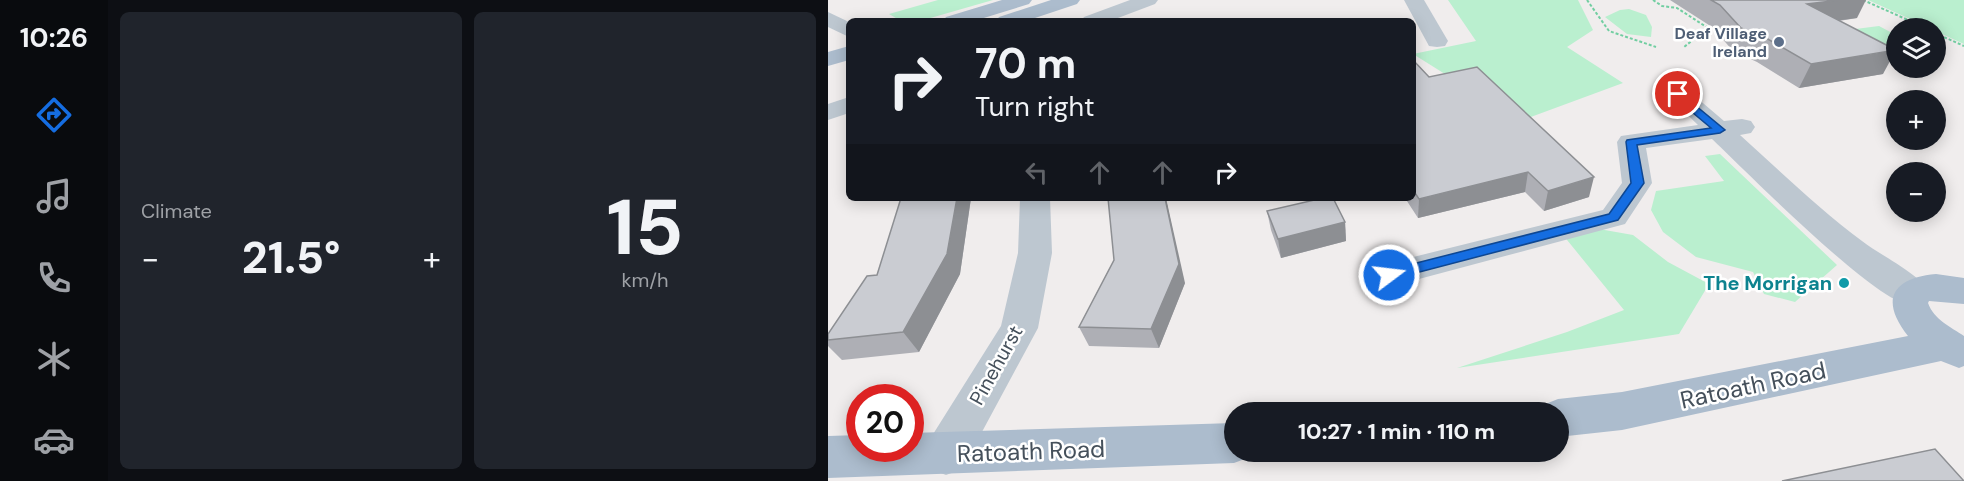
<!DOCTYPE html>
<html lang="en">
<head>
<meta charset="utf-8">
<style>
  body { margin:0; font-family:"DM Sans",sans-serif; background:#20242c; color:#f1f3f6; height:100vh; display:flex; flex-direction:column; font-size:22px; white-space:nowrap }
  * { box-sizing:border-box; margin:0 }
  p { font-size:20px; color:#9ea1a6 }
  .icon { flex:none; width:33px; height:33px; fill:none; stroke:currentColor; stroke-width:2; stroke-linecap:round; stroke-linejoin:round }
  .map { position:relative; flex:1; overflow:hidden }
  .sheet { display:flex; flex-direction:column; gap:12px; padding:12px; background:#0d0f14; width:720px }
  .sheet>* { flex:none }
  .hud { position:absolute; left:18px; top:18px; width:570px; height:183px; border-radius:9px; box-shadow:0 3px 15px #0003; background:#171b24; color:#f1f3f6; overflow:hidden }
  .buttons { position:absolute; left:1058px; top:18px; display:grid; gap:12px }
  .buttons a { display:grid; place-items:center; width:60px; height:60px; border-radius:50%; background:#171b24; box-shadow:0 3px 15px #0003; font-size:30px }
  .speed { position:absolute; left:18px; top:384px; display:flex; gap:12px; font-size:30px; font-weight:700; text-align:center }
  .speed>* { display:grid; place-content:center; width:78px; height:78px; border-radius:50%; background:#171b24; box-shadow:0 3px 15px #0003; line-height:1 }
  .speed .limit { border:9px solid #d22; background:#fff; color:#111 }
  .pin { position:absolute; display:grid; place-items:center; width:51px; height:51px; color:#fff; margin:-26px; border:3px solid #fff; border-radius:50%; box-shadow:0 2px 6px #0007 }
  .me { position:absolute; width:66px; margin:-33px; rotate:75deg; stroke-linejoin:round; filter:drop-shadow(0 0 4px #0008) }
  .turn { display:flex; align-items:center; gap:21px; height:126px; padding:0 30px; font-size:27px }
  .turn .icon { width:78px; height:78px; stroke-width:2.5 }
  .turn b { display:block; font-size:42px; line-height:51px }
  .lanes { display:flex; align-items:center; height:57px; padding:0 30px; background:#0003; justify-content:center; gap:30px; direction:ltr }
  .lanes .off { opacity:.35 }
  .big { font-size:45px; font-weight:800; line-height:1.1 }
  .sheet .widget { flex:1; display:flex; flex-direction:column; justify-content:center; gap:9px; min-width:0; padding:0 21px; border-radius:9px; background:#20242c }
  .sheet .dial { align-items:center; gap:0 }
  .dial b { font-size:78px; line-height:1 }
  .heat { display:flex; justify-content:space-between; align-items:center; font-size:33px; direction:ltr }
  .sheet .tiles { flex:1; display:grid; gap:12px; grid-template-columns:repeat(2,1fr) }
  .trip { position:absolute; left:396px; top:402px; width:345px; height:60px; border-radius:30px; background:#171b24; box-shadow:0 3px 15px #0003; font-weight:800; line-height:60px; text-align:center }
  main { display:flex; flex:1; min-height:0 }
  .tab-bar { display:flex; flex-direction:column; width:108px; justify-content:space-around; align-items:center; background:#090b0e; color:#9ea1a6 }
  .tab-bar .icon { width:42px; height:42px }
  .tab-bar .on { color:#156de1 }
  .tab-bar b { font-size:27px; color:#f1f3f6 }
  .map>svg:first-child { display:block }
  .green { fill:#baefcf }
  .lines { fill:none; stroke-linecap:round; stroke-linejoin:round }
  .path { stroke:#71cea1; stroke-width:2; stroke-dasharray:3 2; stroke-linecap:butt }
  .minor { fill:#bdc7d0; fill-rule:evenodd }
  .major { fill:#acbccd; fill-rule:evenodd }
  .wall { fill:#aeafb5 }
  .shaded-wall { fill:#8d8f93 }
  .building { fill:#caccd2; stroke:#8d8f93; stroke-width:1.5 }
  .route { fill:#156de1; stroke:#0e4792; stroke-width:1.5 }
  .service-dot { fill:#5c6f8a; stroke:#fff; stroke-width:2 }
  .culture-dot { fill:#0f9aa8; stroke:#fff; stroke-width:2 }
  .labels { text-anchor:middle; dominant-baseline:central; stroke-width:5; stroke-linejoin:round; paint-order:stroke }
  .far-service-label { font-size:16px; font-weight:bold; fill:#4e5e75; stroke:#fff; text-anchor:end }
  .culture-label { font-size:20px; font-weight:bold; fill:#0d838f; stroke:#fff; text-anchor:end }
  .street-label { font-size:20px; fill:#45505b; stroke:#fff }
  .near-street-label { font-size:24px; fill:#45505b; stroke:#fff }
</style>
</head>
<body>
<main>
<nav class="tab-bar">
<b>10:26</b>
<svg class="icon on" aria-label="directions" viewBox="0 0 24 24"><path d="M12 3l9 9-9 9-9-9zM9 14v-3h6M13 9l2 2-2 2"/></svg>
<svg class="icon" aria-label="music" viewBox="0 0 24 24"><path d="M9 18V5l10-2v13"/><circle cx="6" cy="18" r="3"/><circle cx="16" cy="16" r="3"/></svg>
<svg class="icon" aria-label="phone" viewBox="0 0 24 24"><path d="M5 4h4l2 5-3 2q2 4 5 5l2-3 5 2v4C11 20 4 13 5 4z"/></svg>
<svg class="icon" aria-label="climate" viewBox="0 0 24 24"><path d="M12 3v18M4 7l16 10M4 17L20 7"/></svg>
<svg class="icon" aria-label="car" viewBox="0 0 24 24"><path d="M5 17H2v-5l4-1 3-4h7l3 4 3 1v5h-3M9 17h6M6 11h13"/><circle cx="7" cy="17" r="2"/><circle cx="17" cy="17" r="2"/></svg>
</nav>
<section class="sheet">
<div class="tiles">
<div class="widget"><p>Climate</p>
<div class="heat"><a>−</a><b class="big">21.5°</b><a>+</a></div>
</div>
<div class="widget dial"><b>15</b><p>km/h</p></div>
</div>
</section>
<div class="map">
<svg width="1136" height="481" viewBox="0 0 1136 481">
  <rect width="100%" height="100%" fill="#f0eded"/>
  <g class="green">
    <path d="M110,0H165L92,21H73L61,14Z"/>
    <path d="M620,0H750L765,30L739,47L795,83L692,121L585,54L648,41Z"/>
    <path d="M1040,0H1136V44L1107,31V28H1102Z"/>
    <path d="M801,9L818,15L824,27L823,37L799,34L777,17L792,10Z"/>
    <path d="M1051,26L1068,35V60L1058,61L1004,32Z"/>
    <path d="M892,154L1009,265L967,302L936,294L925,272L868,257L835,232L823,210L828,191L896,181L877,156Z"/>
    <path d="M771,229L805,235L840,262L881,284L851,334L629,368L739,332L796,310L735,235Z"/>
  </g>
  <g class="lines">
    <g class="path">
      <path d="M759,0L781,31L828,47"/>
      <path d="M825,0L834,6L849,8L880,28L856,47"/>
      <path d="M1035,0L1098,28"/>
      <path d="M1107,33L1136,46"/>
    </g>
    <g class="minor">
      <path d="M302,0H330L327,4L282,21H253L256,17Z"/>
      <path d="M576,0H596L620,41L617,46L609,47L601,46Z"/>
      <path d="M0,12L21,22V37L0,27Z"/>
      <path d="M851,80L860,82L863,87L862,92L896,121L914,119L923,121L927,127L923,133L912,135C952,171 991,209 1034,241C1052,255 1093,275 1103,293L1098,302C1094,303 1088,306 1085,306C1049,305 916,169 884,139L818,148L824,183L797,224L561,287L549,284L544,275L549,266L775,210L794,183L789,142L793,136L870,125L838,94L842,82Z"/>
      <path d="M21,97V113L0,120V104Z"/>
      <path d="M192,198H222L224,253L210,328L134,469L118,475L102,469L95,454L102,439L173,326L190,253Z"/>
    </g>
    <g class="major">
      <path d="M174,0H204L201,4L146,21H115L118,17Z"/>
      <path d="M223,0H252L249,4L198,21H168L171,17Z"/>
      <path d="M21,46V60L0,66V52Z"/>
      <path d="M1108,274L1136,278V304L1101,301L1100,303C1106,320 1123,327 1136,336V366L1131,368L1113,361L794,430L730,437V412H711L715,405L730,399L794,392L1080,336C1052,301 1063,278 1108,274Z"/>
      <path d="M406,423V452H424L422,457L406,463L0,478V436L32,435V448H82V433Z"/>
    </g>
  </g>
  <g class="wall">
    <path d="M842,0H1012L1029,18L1011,21L1055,74L971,88L929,62L905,51L884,27Z"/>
    <path d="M585,60L601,77L761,197L716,211L697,192L590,218L577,198H585Z"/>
    <path d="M73,198H143L132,274L91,352L14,360L0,346V340L49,275Z"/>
    <path d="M439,211L517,222L518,241L453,258L443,230Z"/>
    <path d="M286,260L357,283L331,348L261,346L251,327Z"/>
  </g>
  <g class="shaded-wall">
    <path d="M1012,0H1038L1029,18L969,26L979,4Z"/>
    <path d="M1068,50L1055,74L971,88L983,64Z"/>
    <path d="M700,172L697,192L590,218L591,199Z"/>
    <path d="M766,177L761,197L716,211L720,191Z"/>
    <path d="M129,198H143L132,274L91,352L75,332Z"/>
    <path d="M337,198H338L357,283L331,348L323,329Z"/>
    <path d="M517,222L518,241L453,258L450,239Z"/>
  </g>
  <g class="building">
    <path d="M883,0H1012L979,4L1068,50L983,64L938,38L913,28L892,5Z"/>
    <path d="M585,60L601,77L649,67L766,177L720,191L700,172L591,199L585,190Z"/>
    <path d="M73,198H129L119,254L75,332L0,340V334L39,276L49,275Z"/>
    <path d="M280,198H337L351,264L323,329L251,327L286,260Z"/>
    <path d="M495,198H505L517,222L450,239L439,211Z"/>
    <path d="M1107,449L1136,481H954Z"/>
  </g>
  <path class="route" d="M850,91L897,130L892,133L809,145L816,183L790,220L561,280L556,279L554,275L561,270L781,214L803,183L798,142L799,140L883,128L846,97L845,94Z"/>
  <circle class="service-dot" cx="951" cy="42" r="6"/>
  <circle class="culture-dot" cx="1016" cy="283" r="6"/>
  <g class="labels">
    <g class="far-service-label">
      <text x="939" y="33">Deaf Village<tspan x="939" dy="18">Ireland</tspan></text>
    </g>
    <g class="culture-label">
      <text x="1004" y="283">The Morrigan</text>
    </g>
    <g class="street-label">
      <text transform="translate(168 365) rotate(-61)">Pinehurst</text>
    </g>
    <g class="near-street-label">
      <text transform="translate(925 385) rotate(-12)">Ratoath Road</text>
      <text transform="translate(203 451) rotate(-2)">Ratoath Road</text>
    </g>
  </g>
</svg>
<div class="buttons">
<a><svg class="icon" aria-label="layers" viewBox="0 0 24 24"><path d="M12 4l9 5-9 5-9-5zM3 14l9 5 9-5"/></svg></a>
<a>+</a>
<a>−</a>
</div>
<div class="speed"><div class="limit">20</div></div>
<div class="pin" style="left:850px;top:94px;background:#d93025"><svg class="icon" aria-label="arrive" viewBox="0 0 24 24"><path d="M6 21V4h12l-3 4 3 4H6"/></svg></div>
<svg class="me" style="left:561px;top:275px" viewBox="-20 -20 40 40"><circle r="17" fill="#156de1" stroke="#fff" stroke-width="3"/><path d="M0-11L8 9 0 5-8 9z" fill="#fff"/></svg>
<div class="trip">10:27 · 1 min · 110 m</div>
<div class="hud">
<div class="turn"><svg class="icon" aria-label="right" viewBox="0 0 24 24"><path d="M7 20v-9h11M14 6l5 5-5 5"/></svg><div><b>70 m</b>Turn right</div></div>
<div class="lanes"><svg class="icon off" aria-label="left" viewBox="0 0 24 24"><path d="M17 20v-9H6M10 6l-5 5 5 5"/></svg><svg class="icon off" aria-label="ahead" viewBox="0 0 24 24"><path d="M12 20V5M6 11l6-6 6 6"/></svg><svg class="icon off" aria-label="ahead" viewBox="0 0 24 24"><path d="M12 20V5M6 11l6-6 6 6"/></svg><svg class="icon" aria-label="right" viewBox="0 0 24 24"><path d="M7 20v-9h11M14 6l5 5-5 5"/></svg></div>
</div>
</div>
</main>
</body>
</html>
